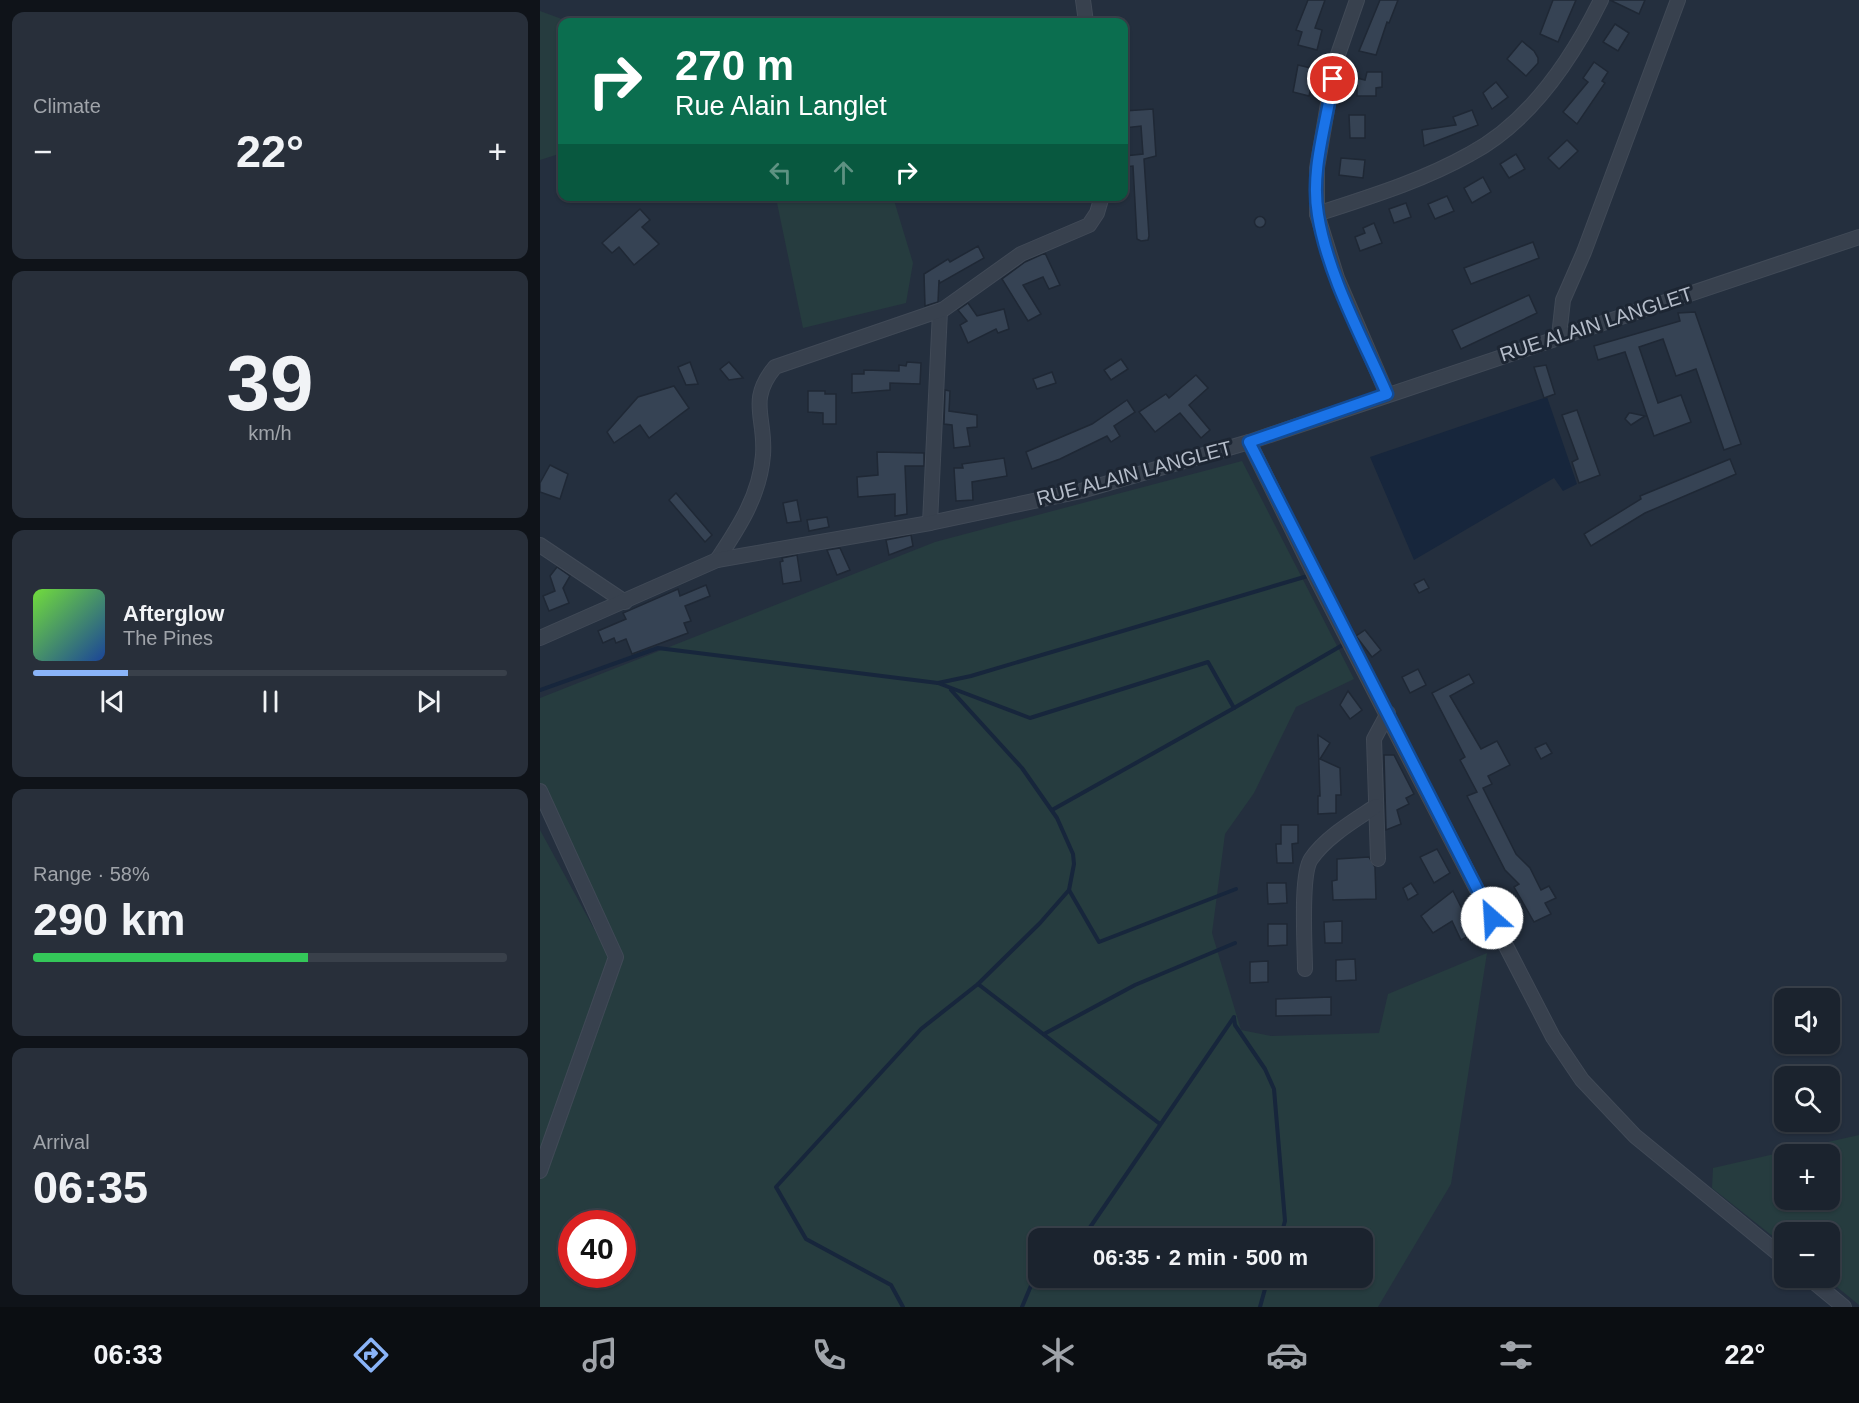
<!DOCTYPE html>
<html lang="en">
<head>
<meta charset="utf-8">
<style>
  body { margin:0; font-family:Helvetica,sans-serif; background:#282f3a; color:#f1f3f6; height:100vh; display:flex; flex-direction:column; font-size:22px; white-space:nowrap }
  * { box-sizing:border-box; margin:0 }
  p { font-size:20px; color:#a0a4aa }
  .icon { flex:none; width:33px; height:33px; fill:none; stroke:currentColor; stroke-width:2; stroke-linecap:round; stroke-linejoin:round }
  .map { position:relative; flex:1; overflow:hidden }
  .sheet { display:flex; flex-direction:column; gap:12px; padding:12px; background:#0f1319; width:540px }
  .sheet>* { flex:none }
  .top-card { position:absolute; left:18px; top:18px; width:570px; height:183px; border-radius:12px; box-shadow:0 2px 4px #0004,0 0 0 2px #39404a; background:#0b6e4f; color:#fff; overflow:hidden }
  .tools { position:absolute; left:1234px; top:988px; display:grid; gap:12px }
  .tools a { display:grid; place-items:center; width:66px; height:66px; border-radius:12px; background:#1b232e; box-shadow:0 2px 4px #0004,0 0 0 2px #39404a; font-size:30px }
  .speed { position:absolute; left:18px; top:1210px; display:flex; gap:12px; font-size:30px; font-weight:700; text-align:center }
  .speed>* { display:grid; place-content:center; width:78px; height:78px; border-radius:50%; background:#1b232e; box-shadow:0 2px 4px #0004,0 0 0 2px #39404a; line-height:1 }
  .speed .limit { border:9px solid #d22; background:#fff; color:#111 }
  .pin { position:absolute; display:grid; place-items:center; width:51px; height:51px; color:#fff; margin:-26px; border:3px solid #fff; border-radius:50%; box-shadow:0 2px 6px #0007 }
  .me { position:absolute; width:66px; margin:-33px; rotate:334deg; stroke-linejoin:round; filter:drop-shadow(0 0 4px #0008) }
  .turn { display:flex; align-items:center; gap:21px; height:126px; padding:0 18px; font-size:27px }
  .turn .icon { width:78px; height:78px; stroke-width:2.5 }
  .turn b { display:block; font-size:42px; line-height:51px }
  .lanes { display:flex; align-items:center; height:57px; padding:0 18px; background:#0003; justify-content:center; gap:30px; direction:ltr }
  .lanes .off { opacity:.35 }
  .big { font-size:45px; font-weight:600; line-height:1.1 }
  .sheet .tile { flex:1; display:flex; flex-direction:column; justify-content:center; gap:9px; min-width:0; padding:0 21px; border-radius:12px; background:#282f3a }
  .sheet .dial { align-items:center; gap:0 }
  .dial b { font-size:78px; line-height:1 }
  .song { display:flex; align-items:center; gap:18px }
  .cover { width:72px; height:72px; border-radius:9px; background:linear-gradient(135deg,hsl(100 70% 55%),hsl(220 70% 35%)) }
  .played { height:6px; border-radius:3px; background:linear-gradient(90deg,#8ab4f8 20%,#39404a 20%) }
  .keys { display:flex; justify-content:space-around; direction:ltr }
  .heat { display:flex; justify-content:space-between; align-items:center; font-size:33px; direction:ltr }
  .charge { height:9px; border-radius:4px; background:linear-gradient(90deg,#34c759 58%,#39404a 0) }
  .trip { position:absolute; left:488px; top:1228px; width:345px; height:60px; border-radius:12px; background:#1b232e; box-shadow:0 2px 4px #0004,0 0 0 2px #39404a; font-weight:600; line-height:60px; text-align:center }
  .dock { display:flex; height:96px; justify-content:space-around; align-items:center; background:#0b0e12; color:#a0a4aa }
  .dock .icon { width:42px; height:42px }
  .dock .current { color:#8ab4f8 }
  .dock b { font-size:27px; color:#f1f3f6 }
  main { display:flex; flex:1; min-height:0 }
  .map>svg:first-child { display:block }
  .green { fill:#263c3f; fill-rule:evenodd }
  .water { fill:#17263c }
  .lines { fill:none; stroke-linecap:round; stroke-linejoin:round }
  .stream { stroke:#17263c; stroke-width:4 }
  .building { fill:#364354; stroke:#1f2835; stroke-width:1.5 }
  .minor-casing { stroke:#414a57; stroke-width:16 }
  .minor { stroke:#38414e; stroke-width:14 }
  .route-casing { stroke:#114b97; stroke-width:15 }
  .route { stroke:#1a73e8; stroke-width:10 }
  .labels { text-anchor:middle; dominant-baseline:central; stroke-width:6; stroke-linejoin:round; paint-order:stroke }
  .street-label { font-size:20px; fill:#b4bcc9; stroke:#1d2633 }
</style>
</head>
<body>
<main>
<section class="sheet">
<div class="tile"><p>Climate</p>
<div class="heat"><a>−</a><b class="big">22°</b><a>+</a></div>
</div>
<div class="tile dial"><b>39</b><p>km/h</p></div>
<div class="tile">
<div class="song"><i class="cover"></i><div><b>Afterglow</b><p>The Pines</p></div></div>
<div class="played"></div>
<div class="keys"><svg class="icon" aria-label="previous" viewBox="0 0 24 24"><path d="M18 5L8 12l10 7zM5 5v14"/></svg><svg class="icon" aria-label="pause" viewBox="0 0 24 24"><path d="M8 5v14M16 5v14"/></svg><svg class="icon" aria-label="next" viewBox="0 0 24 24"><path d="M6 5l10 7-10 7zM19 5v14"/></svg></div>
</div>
<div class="tile"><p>Range · 58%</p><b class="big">290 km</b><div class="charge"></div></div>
<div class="tile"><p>Arrival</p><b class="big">06:35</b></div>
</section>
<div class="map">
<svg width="1319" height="1307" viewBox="0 0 1319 1307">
  <rect width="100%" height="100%" fill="#242f3e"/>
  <g class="green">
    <path d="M0,11L30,22H22V153L0,160Z"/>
    <path d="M221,197H353L373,263L366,303L263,328L236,198Z"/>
    <path d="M702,461L814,679L756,707L714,793L685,834L672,933L701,1030L731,1036L839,1033L848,994L947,953L911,1184L838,1307H0V830L65,949L0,785V698L395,542ZM32,1224H82V1275H32ZM498,1239H822V1278H498Z"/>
    <path d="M1319,1135V1305L1286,1278H1290V1233H1245V1246L1172,1188L1173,1168ZM1245,1155H1290V1200H1245Z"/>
  </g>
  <path class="water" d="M1007,397L1037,484L1023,491L1014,478L874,560L830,457Z"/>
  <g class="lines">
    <g class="stream">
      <path d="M398,683L431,676L771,575"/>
      <path d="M0,690L118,648L398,683L490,718L668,662L694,708L806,643"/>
      <path d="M512,810L694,708"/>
      <path d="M529,890L559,942L696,889"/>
      <path d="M438,984L620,1124"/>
      <path d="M694,1018L695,1025L725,1069L734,1089L745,1221L740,1239"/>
      <path d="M504,1034L595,985L695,943"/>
      <path d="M542,1239L694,1017"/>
      <path d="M363,1307L351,1285L266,1239L236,1187L381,1029L438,984L500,923L529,890L534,864L533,854L517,818L482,768L411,690"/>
      <path d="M482,1307L498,1269"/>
      <path d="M720,1307L728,1278"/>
    </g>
  </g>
  <g class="building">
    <path d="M768,0H785L775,28L782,30L777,50L758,45L762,32L756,30Z"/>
    <path d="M840,0H858L849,23L847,22L836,55L819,51Z"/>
    <path d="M1013,0H1036L1018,42L1000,34Z"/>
    <path d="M1070,0H1105L1099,14Z"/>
    <path d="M1075,24L1089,33L1078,51L1063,42Z"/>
    <path d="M982,41L994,51L998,58V63L986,76L967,59Z"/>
    <path d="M1054,62L1068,72L1062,81L1065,83L1037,124L1023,112L1048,82L1043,78Z"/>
    <path d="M758,65L775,69L769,96L753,92Z"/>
    <path d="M827,72H842V87L836,88V96H817V78L825,80Z"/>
    <path d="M956,82L968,97L952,109L943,93Z"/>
    <path d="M613,109L616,156L604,159L609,236L608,240L601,241L597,239L593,166L584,167V156L603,154L601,126L584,128V111Z"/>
    <path d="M932,110L938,125L884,146L882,130L916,125L913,117Z"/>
    <path d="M809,115H825V138H810Z"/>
    <path d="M1027,140L1038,151L1019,169L1008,158Z"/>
    <path d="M976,154L985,169L969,178L960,164Z"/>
    <path d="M801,158L825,160L823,178L799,175Z"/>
    <path d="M943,177L951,192L932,203L924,188Z"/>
    <path d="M907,196L914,211L895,219L888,204Z"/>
    <path d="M866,203L871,217L854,223L849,209Z"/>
    <path d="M100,209L110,220L102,227L119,244L94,265L79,247L72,253L62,243Z"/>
    <circle cx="720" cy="222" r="5.5"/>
    <path d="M834,223L842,243L820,251L815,237L825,233L823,228Z"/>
    <path d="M993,242L999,258L931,284L924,268Z"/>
    <path d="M438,246L444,258L400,283L399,280L398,302L385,306L384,274L408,259L410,262Z"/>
    <path d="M505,253L520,285L509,289L503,277L483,285L501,314L488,321L462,279L485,262Z"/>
    <path d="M989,295L997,313L921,349L912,330Z"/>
    <path d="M428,303L437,316L464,309L469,329L458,333L456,329L428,343L420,325L427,321L418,310Z"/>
    <path d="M1155,312L1201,444L1184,450L1156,369L1136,376L1123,339L1099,347L1118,403L1141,395L1151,422L1114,436L1085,352L1058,360L1054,346L1140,321L1138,313Z"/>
    <path d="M581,359L588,369L571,380L564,370Z"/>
    <path d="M150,362L158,384L146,385L138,367Z"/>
    <path d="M189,362L203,378L189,380L180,369Z"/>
    <path d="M367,362L381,363L380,384L350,383V390L312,393V374H324V370L359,371V365L366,366Z"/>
    <path d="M1006,365L1015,394L1004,398L994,367Z"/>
    <path d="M512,372L516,383L497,389L493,379Z"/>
    <path d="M656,375L668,388L649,405L670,430L661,438L640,413L615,432L599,412L626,394L629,398Z"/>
    <path d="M134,386L149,408L109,438L100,425L74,443L67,432L98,397Z"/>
    <path d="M405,390L410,391L409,411L437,415V427L427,428L430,446L414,448L412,425L404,424Z"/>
    <path d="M268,391H285V394H296V424H283V413L268,412Z"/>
    <path d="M587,400L595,412L574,426L580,436L571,442L567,436L520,459L492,469L486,452L552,424Z"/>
    <path d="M1037,410L1060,475L1039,483L1032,462L1038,459L1022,415Z"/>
    <path d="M1089,413H1091L1105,416L1091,425L1085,419Z"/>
    <path d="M337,452L384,453V466H365L367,514L355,516V494L318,497L317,477L338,475Z"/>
    <path d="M464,458L467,476L432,482L433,500L416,501L414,468H423L422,464Z"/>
    <path d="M1190,459L1196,474L1105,513L1051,546L1044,534L1101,499L1100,496Z"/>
    <path d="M10,465L28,474L20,499L0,492V483Z"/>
    <path d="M136,493L172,535L165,542L129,500Z"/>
    <path d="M257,500L261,521L247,523L243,503Z"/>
    <path d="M287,517L289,527L269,531L267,520Z"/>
    <path d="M371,535L373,546L349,555L346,540Z"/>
    <path d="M300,548L310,570L297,575L287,550Z"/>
    <path d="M257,555L261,581L243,584L240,562L243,561L242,558Z"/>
    <path d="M17,567L30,576L23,588L29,603L9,611L3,596L15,591L10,576Z"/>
    <path d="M884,579L889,588L879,593L874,584Z"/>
    <path d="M166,585L170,596L145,606L151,621L144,623L148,633L92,654L86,639L76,643L74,638L63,643L58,631L86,619L83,613L138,589L140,596Z"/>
    <path d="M825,630L841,650L832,657L816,636Z"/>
    <path d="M878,669L886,685L870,693L862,677Z"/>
    <path d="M929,674L934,683L910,696L941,749L957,741L970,765L948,776L952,784L943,788L976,854L990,868L1001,890L1009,886L1016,898L1005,903L1011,914L994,922L974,887L979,884L965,870L927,796L937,792L920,760L925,757L892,693Z"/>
    <path d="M808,691L822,710L810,719L800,705Z"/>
    <path d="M778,735L790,743L780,759L800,768L801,795H796V813L778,814V796H780Z"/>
    <path d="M1006,743L1012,753L1001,759L995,748Z"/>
    <path d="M844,755H854L874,794L866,798L869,804L857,810L861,824L846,830Z"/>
    <path d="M741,825H758V843L752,844L753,863H737L736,844H741Z"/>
    <path d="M897,849L910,873L894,883L880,857Z"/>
    <path d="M829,857L835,867L836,899L793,900L792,881L797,880V859Z"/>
    <path d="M727,883H746L747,903L728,904Z"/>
    <path d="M871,883L878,894L868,900L863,888Z"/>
    <path d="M913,891L934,933L921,940L912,921L893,933L881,916Z"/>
    <path d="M802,921V943H785L784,922Z"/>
    <path d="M728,924H747V945L728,946Z"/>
    <path d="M815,959L816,980L796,981V960Z"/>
    <path d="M728,961V982L710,983V962Z"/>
    <path d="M791,997V1015L736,1016V999Z"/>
  </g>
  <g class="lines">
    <defs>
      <g id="minor">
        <path d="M543,0L546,22"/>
        <path d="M817,0L795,63L777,168V214L797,278L847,394"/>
        <path d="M777,214C829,197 882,181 930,154C990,122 1032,59 1061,0"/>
        <path d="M1019,336L1023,300L1044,252L1138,0"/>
        <path d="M709,442L774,574L1013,1037L1042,1080L1095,1136L1245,1259"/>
        <path d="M390,523L400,311"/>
        <path d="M0,545L85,602"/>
        <path d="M177,560C199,527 220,495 223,455C226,417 207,401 235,367L404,309L481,254L549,225L557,213L562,196"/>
        <path d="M0,638L177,560L390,523L541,491L709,442L1319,237"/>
        <path d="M0,791L76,957L0,1171"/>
        <path d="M838,859L834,739L848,713"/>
        <path d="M765,969C765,947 760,875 771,859C786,837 815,820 836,806"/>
        <path d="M1269,1278L1304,1307"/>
      </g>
    </defs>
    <use href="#minor" class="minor-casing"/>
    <use href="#minor" class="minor"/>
  </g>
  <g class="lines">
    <defs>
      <path id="route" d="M793,79C787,123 770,170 778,215C788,276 822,337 847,394L709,442L952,918"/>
    </defs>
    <use href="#route" class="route-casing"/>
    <use href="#route" class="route"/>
  </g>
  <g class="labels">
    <g class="street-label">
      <text transform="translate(1056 324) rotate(-18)">RUE ALAIN LANGLET</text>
      <text transform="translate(594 473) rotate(-15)">RUE ALAIN LANGLET</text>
    </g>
  </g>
</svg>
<div class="tools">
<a><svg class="icon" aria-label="sound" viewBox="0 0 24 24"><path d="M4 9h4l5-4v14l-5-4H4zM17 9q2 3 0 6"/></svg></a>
<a><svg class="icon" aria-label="search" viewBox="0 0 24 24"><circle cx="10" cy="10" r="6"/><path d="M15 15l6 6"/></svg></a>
<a>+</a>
<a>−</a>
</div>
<div class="speed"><div class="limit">40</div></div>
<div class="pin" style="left:793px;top:79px;background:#d93025"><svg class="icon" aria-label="arrive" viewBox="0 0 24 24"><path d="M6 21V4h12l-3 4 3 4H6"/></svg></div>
<svg class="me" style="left:952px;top:918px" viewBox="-20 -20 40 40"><circle r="19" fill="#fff"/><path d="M0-13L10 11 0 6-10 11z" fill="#1a73e8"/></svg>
<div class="trip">06:35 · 2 min · 500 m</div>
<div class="top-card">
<div class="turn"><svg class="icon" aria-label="right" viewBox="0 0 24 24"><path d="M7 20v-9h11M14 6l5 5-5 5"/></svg><div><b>270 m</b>Rue Alain Langlet</div></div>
<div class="lanes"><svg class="icon off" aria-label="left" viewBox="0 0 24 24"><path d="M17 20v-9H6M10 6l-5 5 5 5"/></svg><svg class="icon off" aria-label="ahead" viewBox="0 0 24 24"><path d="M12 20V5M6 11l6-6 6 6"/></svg><svg class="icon" aria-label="right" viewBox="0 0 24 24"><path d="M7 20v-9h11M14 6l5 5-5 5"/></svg></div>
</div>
</div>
</main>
<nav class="dock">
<b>06:33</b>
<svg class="icon current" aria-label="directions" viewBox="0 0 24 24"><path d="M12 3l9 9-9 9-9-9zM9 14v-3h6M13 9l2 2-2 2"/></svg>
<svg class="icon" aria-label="music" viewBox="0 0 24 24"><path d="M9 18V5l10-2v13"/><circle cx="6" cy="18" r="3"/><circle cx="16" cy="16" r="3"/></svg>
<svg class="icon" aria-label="phone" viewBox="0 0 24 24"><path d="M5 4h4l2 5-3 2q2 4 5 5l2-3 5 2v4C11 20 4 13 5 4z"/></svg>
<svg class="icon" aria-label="climate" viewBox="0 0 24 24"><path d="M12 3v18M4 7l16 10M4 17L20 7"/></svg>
<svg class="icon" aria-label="car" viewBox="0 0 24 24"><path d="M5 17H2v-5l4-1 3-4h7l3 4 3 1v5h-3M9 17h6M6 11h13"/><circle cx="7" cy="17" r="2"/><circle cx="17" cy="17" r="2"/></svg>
<svg class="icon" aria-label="filters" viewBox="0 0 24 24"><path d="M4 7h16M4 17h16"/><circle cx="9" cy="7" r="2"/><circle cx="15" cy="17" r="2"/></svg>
<b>22°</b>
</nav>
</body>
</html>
